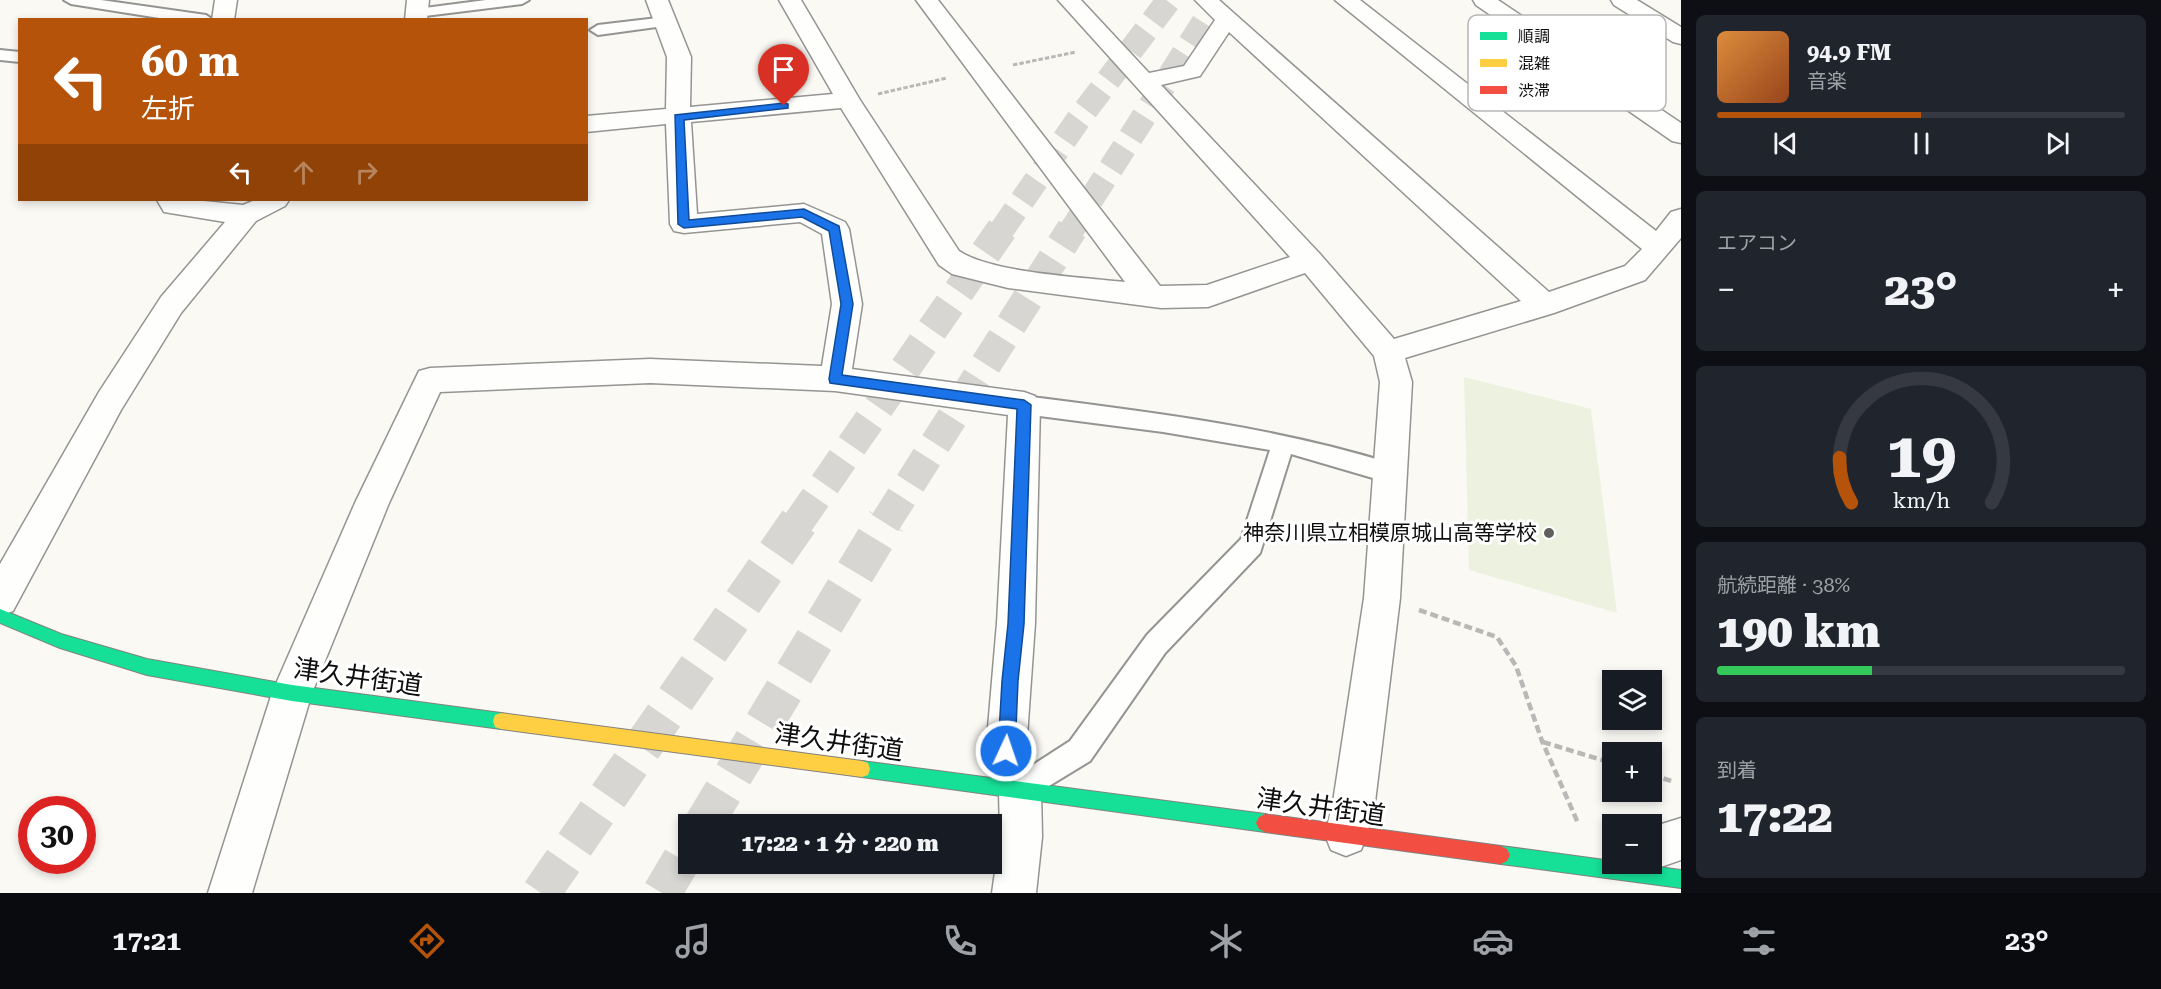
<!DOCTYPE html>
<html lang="ja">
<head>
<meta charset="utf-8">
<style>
  body { margin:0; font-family:"Roboto Serif","Noto Sans JP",serif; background:#20242c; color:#f1f3f6; height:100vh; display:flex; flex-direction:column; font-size:22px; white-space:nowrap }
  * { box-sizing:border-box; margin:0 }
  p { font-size:20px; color:#9ea1a6 }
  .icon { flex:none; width:33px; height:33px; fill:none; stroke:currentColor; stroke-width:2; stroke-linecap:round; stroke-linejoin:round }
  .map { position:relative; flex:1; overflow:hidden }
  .drawer { display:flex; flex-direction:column; gap:15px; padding:15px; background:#0d0f14; width:480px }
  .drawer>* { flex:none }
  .banner { position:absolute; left:18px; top:18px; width:570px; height:183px; border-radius:0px; box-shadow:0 3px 9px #0003; background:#b45309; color:#fff; overflow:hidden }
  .controls { position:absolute; left:1602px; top:670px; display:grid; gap:12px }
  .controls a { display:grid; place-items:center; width:60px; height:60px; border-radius:0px; background:#171b24; box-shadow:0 3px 9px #0003; font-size:30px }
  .speed { position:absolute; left:18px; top:796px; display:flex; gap:12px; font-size:30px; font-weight:700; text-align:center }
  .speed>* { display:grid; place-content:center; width:78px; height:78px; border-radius:50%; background:#171b24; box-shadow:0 3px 9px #0003; line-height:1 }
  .speed .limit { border:9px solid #d22; background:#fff; color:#111 }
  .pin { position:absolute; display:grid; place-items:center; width:51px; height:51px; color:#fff; margin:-62px -26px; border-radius:50% 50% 50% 0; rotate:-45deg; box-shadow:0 0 6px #0007 }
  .pin .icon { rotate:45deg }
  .me { position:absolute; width:66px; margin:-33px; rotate:3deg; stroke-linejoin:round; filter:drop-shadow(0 0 4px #0008) }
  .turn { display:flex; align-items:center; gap:21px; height:126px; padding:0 24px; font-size:27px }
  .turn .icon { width:78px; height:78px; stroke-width:2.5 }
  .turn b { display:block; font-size:42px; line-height:51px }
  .lanes { display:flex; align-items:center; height:57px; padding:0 24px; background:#0003; justify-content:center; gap:30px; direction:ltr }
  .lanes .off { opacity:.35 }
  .big { font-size:45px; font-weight:800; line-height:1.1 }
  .drawer .card { flex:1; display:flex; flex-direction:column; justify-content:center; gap:9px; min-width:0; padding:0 21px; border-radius:9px; background:#20242c }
  .drawer .dial { align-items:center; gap:0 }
  .dial svg { height:156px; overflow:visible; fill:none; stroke:#363941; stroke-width:7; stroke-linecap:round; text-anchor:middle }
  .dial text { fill:#f1f3f6; stroke:none }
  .song { display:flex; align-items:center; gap:18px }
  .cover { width:72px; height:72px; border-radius:9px; background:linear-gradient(135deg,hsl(30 70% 55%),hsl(20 70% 35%)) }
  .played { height:6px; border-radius:3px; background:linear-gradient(90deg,#b45309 50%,#363941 50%) }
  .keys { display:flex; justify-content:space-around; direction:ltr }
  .heat { display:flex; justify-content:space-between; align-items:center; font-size:33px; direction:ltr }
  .charge { height:9px; border-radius:4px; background:linear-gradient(90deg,#34c759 38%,#363941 0) }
  .trip { position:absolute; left:678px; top:814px; width:324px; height:60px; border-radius:0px; background:#171b24; box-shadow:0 3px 9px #0003; font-weight:800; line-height:60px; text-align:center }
  .tab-bar { display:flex; height:96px; justify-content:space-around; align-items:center; background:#090b0e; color:#9ea1a6 }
  .tab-bar .icon { width:42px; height:42px }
  .tab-bar .current { color:#b45309 }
  .tab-bar b { font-size:27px; color:#f1f3f6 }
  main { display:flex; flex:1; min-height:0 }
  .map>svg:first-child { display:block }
  .pitch { fill:#edf2e0 }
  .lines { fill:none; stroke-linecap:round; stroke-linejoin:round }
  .highway-tunnel-far2 { stroke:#d7d6d2; stroke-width:25; stroke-dasharray:25 12; stroke-linecap:butt }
  .highway-tunnel-far1 { stroke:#d7d6d2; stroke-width:31; stroke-dasharray:31 16; stroke-linecap:butt }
  .highway-tunnel { stroke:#d7d6d2; stroke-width:39; stroke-dasharray:39 20; stroke-linecap:butt }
  .lane-casing { stroke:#949492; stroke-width:4 }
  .street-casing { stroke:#949492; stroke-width:3 }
  .fast-casing { stroke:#82817f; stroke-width:2 }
  .slow-casing { stroke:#82817f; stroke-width:2 }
  .jam-casing { stroke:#82817f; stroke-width:2 }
  .path-far1 { stroke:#b8b8b7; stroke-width:3; stroke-dasharray:4.5 2; stroke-linecap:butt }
  .path { stroke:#b8b8b7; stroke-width:4.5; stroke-dasharray:8 4; stroke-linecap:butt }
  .lane { fill:#fefefd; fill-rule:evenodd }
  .street { fill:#fefefd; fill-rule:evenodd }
  .fast { fill:#16e098; fill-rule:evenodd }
  .slow { fill:#ffcf43; fill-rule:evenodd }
  .jam { fill:#f24e42; fill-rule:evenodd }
  .route { fill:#1a73e8; stroke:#114b97; stroke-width:1.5 }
  .poi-dot { fill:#61605e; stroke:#fff; stroke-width:2 }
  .labels { text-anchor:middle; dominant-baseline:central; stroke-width:6; stroke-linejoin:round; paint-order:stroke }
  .poi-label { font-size:21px; fill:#0e0e0e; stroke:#fff; text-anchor:end }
  .near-street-label { font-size:26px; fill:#0e0e0e; stroke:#fff }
  .key { fill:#fff; stroke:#b7b7b7; stroke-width:1.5 }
  .key-label { font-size:16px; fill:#0e0e0e }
</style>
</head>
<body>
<main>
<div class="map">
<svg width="1681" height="893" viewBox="0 0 1681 893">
  <rect width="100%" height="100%" fill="#faf9f4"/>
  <path class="pitch" d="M1464,377L1591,409L1617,613L1469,570Z"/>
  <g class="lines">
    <g class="highway-tunnel-far2">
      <path d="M1001,231L1078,120L1169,0"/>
      <path d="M1071,231L1218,0"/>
    </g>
    <g class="highway-tunnel-far1">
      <path d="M798,523L1002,229"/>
      <path d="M885,523L1072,229"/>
    </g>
    <g class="highway-tunnel">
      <path d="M703,825L886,521"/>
      <path d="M541,893L799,521"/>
      <path d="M662,893L688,849"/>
    </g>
    <defs>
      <g id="lane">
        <path d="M64,0H101L206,15L213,20H172L71,4Z"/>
        <path d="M486,0H529L522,4L417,17L410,13L417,9Z"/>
        <path d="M666,17L671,19L674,22L671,25L598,35L590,30L598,25Z"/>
        <path d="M0,50L20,52V62L0,60Z"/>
        <path d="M1024,396C1148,412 1270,426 1390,463L1398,466L1401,473L1398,480L1390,483L1291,454L1260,553L1165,653L1090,761L1021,803L1011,799L1007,789L1011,779L1070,741L1147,635L1241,539L1270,450L1163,432L1024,414L1016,411L1013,405L1016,399Z"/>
      </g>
      <g id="street">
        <path d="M215,0H237L234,20H212Z"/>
        <path d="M407,0H429L427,20H405Z"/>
        <path d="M646,0H668L691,57L690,107L833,94L779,0H801L860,100L959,251C992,273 1082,277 1125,282L916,0H938L1160,286L1207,285L1290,257L1058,0H1081L1149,73L1184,66L1215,20L1195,0H1219L1549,292L1625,266L1642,249L1335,0H1360L1656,231L1671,212L1681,209V238L1645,280L1554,313L1405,358L1412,382L1400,598L1375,802L1367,835L1361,850L1346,856L1331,850L1325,835L1333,802L1364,598L1380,382L1374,356L1305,273L1208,307L1161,308L1008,288L952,274L939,265L841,108L691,122L697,214L804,204L845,222L849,229L862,304L852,369L1024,392L1035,396L1040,405L1035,623L1026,751L1041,790L1042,837L1036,893H992L1000,837L999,790L986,751L997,623L1008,415L835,391L650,383L440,392L389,503L312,693L252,893H208L272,693L355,503L419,371L430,368L650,359L822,366L832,304L822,234L800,222L684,233L674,231L670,224L666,124L586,132V116L666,109L667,57ZM1229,32L1521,301L1394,339L1320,254L1161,85L1200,76Z"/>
        <path d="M1473,0H1498L1681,123V143L1672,141L1476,5Z"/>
        <path d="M1611,0H1637L1681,27V44L1673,42L1614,5Z"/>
        <path d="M157,200H194L243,205L255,200H289L285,206L256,221L181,313L121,410L13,611L0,616V564L99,392L161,297L225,222L164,212Z"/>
        <path d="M1681,818V860L1652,870L1638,864H1652V827Z"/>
      </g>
      <g id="fast">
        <path d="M0,609L61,634L147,659L292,685L501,713L507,715L509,721L507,727L501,729L292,701L147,675L60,648L0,623Z"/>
        <path d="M862,761L1265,814L1271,817L1274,823L1271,829L1265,832L862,777L856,775L854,769L856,763Z"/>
        <path d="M1501,846L1612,861V864H1636L1681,870V888L1501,864L1495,861L1492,855L1495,849Z"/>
      </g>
      <path id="slow" d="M501,713L862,761L868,763L870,769L868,775L862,777L501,729L495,727L493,721L495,715Z"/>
      <path id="jam" d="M1265,814L1501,846L1507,849L1510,855L1507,861L1501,864L1265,832L1259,829L1256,823L1259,817Z"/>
    </defs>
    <use href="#lane" class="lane-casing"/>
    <use href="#street" class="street-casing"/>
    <use href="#fast" class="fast-casing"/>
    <use href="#slow" class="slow-casing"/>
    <use href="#jam" class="jam-casing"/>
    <g class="path-far1">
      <path d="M1013,65L1076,52"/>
      <path d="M878,94L947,78"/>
    </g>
    <g class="path">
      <path d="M1419,610L1497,637L1516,666L1542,741L1578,823"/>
      <path d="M1543,742L1612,763"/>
      <path d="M1652,775L1675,782"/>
    </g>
    <use href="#lane" class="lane"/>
    <use href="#street" class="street"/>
    <use href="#fast" class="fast"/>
    <use href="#slow" class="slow"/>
    <use href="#jam" class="jam"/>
  </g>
  <path class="route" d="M784,103L788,104V108L684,120L689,220L804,209L839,226L853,304L842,375L1024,400L1031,405L1024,624L1018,681L1015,751L1012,757L1006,760L1000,757L998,751L1002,681L1008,624L1017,409L830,383L829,379L841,304L829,231L802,217L684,228L678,224L675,115Z"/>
  <circle class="poi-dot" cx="1549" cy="533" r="6"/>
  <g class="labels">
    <g class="poi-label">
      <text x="1537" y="533">神奈川県立相模原城山高等学校</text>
    </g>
    <g class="near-street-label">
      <text transform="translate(358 677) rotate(8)">津久井街道</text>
      <text transform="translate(839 742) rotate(8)">津久井街道</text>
      <text transform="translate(1321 807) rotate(8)">津久井街道</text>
    </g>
  </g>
  <rect x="1468" y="15" width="198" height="96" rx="9" class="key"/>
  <rect x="1480" y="32" width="27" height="8" fill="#16e098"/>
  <rect x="1480" y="59" width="27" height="8" fill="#ffcf43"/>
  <rect x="1480" y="86" width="27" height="8" fill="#f24e42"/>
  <g class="key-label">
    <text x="1518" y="42">順調</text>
    <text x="1518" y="69">混雑</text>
    <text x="1518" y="96">渋滞</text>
  </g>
</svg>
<div class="controls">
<a><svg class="icon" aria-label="layers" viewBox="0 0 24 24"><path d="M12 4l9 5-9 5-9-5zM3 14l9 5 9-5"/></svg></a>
<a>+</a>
<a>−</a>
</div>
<div class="speed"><div class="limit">30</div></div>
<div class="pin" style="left:784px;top:106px;background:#d93025"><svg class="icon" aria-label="arrive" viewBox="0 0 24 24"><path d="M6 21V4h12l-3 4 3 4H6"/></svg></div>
<svg class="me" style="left:1006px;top:751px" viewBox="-20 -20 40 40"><circle r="17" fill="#1a73e8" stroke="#fff" stroke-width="3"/><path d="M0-11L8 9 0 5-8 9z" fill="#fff"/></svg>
<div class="trip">17:22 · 1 分 · 220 m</div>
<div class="banner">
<div class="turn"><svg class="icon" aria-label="left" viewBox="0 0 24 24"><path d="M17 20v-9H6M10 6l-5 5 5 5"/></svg><div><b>60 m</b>左折</div></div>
<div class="lanes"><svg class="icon" aria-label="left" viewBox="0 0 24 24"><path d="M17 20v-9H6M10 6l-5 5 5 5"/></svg><svg class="icon off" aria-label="ahead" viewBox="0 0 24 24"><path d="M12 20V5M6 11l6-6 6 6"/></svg><svg class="icon off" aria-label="right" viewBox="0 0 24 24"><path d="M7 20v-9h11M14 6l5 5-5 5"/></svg></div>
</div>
</div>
<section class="drawer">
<div class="card">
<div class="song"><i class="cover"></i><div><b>94.9 FM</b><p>音楽</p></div></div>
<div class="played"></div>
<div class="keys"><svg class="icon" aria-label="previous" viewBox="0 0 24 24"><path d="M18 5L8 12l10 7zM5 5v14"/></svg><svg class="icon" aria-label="pause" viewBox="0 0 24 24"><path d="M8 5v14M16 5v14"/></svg><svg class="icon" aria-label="next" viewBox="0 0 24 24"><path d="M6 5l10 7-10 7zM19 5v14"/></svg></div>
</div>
<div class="card"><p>エアコン</p>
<div class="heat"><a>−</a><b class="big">23°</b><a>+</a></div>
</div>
<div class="card dial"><svg viewBox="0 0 100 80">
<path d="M14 69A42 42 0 1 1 86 69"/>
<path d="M14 69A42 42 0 0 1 8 46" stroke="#b45309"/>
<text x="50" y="56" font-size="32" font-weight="700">19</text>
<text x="50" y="72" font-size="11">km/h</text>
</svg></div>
<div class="card"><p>航続距離 · 38%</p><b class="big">190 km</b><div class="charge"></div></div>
<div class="card"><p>到着</p><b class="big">17:22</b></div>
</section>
</main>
<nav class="tab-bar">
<b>17:21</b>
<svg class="icon current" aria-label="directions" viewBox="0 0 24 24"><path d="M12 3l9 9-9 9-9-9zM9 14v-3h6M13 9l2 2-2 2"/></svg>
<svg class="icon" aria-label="music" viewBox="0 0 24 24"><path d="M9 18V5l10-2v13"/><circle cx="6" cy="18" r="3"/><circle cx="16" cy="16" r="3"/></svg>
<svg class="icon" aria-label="phone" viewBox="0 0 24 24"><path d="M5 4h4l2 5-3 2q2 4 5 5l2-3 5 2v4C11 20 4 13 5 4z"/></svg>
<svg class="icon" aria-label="climate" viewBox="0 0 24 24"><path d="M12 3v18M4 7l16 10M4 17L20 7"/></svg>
<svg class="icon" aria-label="car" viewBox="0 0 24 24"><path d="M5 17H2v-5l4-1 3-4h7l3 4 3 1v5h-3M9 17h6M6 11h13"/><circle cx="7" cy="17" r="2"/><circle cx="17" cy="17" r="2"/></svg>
<svg class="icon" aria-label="filters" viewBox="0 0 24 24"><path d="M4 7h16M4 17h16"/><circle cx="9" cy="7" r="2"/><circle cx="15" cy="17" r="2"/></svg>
<b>23°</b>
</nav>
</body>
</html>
